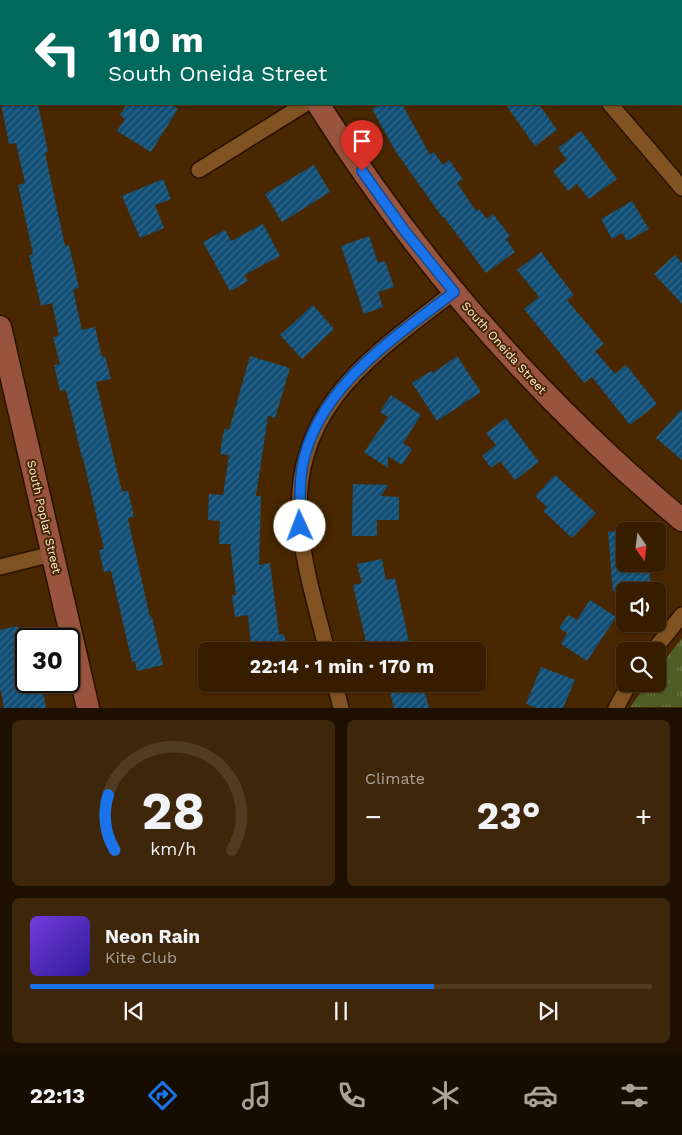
<!DOCTYPE html>
<html lang="en">
<head>
<meta charset="utf-8">
<style>
  body { margin:0; font-family:"Work Sans",sans-serif; background:#3e260a; color:#f1f3f6; height:100vh; display:flex; flex-direction:column; font-size:19px; white-space:nowrap }
  * { box-sizing:border-box; margin:0 }
  p { font-size:16px; color:#aaa299 }
  .icon { flex:none; width:28px; height:28px; fill:none; stroke:currentColor; stroke-width:2; stroke-linecap:round; stroke-linejoin:round }
  .map { position:relative; height:708px; overflow:hidden }
  .sheet { display:flex; flex-direction:column; gap:12px; padding:12px; background:#1e1000; flex:1 }
  .sheet>* { flex:none }
  .banner { position:absolute; left:0px; top:0px; width:682px; height:105px; box-shadow:0 1px 4px #0004,0 0 0 1px #513b22; background:#00695c; color:#fff; overflow:hidden }
  .needle { width:32px; rotate:166deg }
  .fabs { position:absolute; left:616px; top:522px; display:grid; gap:10px }
  .fabs a { display:grid; place-items:center; width:50px; height:50px; border-radius:8px; background:#371d00; box-shadow:0 1px 4px #0004,0 0 0 1px #513b22; font-size:25px }
  .speed { position:absolute; left:15px; top:628px; display:flex; gap:10px; font-size:25px; font-weight:700; text-align:center }
  .speed>* { display:grid; place-content:center; width:65px; height:65px; border-radius:50%; background:#371d00; box-shadow:0 1px 4px #0004,0 0 0 1px #513b22; line-height:1 }
  .speed .limit { border:2px solid #111; border-radius:8px; background:#fff; color:#111 }
  .pin { position:absolute; display:grid; place-items:center; width:42px; height:42px; color:#fff; margin:-51px -21px; border-radius:50% 50% 50% 0; rotate:-45deg; box-shadow:0 0 5px #0007 }
  .pin .icon { rotate:45deg }
  .me { position:absolute; width:55px; margin:-28px; rotate:358deg; stroke-linejoin:round; filter:drop-shadow(0 0 4px #0008) }
  .turn { display:flex; align-items:center; gap:18px; height:105px; padding:0 25px; font-size:22px }
  .turn .icon { width:65px; height:65px; stroke-width:2.5 }
  .turn b { display:block; font-size:35px; line-height:42px }
  .big { font-size:38px; font-weight:700; line-height:1.1 }
  .sheet .tile { flex:1; display:flex; flex-direction:column; justify-content:center; gap:8px; min-width:0; padding:0 18px; border-radius:8px; background:#3e260a }
  .sheet .dial { align-items:center; gap:0 }
  .dial svg { height:130px; overflow:visible; fill:none; stroke:#513b22; stroke-width:7; stroke-linecap:round; text-anchor:middle }
  .dial text { fill:#f1f3f6; stroke:none }
  .song { display:flex; align-items:center; gap:15px }
  .cover { width:60px; height:60px; border-radius:8px; background:linear-gradient(135deg,hsl(260 70% 55%),hsl(250 70% 35%)) }
  .played { height:5px; border-radius:2px; background:linear-gradient(90deg,#1a73e8 65%,#513b22 65%) }
  .keys { display:flex; justify-content:space-around; direction:ltr }
  .heat { display:flex; justify-content:space-between; align-items:center; font-size:28px; direction:ltr }
  .sheet .tiles { flex:1; display:grid; gap:12px; grid-template-columns:1fr 1fr }
  .tile:last-child { grid-column:span 2 }
  .trip { position:absolute; left:198px; top:642px; width:288px; height:50px; border-radius:8px; background:#371d00; box-shadow:0 1px 4px #0004,0 0 0 1px #513b22; font-weight:700; line-height:50px; text-align:center }
  .dock { display:flex; height:80px; justify-content:space-around; align-items:center; background:#160c00; color:#aaa299 }
  .dock .icon { width:35px; height:35px }
  .dock .on { color:#1a73e8 }
  .dock b { font-size:22px; color:#f1f3f6 }
  .map>svg:first-child { display:block }
  .park { fill:url(#park-tufts) }
  .building { fill:url(#building-hatch) }
  .lines { fill:none; stroke-linecap:round; stroke-linejoin:round }
  .street-casing { stroke:#291200; stroke-width:18 }
  .secondary-casing { stroke:#291200; stroke-width:25 }
  .street { stroke:#815222; stroke-width:15 }
  .secondary { stroke:#98543e; stroke-width:22 }
  .route-casing { stroke:#114b97; stroke-width:12 }
  .route { stroke:#1a73e8; stroke-width:9 }
  .labels { text-anchor:middle; dominant-baseline:central; stroke-width:4; stroke-linejoin:round; paint-order:stroke }
  .street-label { font-size:12px; fill:#feeddf; stroke:#492700 }
</style>
</head>
<body>
<div class="map">
<svg width="682" height="708" viewBox="0 0 682 708">
  <defs>
    <pattern id="park-tufts" width="24" height="20" patternUnits="userSpaceOnUse" patternTransform="scale(1.25)"><rect width="24" height="20" fill="#4e5e24"/><path d="M3 7l-1-3M5 7V3M7 7l1-3M15 17l-1-3M17 17v-4M19 17l1-3" fill="none" stroke="#697543"/></pattern>
    <pattern id="building-hatch" width="6" height="6" patternUnits="userSpaceOnUse" patternTransform="scale(1.25)"><rect width="6" height="6" fill="#124f76"/><path d="M-1 1l2-2M0 6l6-6M5 7l2-2" fill="none" stroke="#366989"/></pattern>
  </defs>
  <rect width="100%" height="100%" fill="#492700"/>
  <path class="park" d="M682,638V707H630L647,684H658V669Z"/>
  <g class="building">
    <path d="M1,104H38L48,152L45,153L65,246L69,245L79,288L73,290L82,330L95,327L102,357L105,356L111,379L96,382L122,492L128,490L134,517L128,518L130,528L150,617H152L163,665L137,671L135,661L132,662L111,571L104,572L99,550L104,549L83,458H82L66,390L60,391L54,365L60,364L53,337L59,336L52,303L41,306L29,255L33,254L18,185L25,183L16,143L9,144Z"/>
    <path d="M127,104H170L178,109L151,152L117,131L125,119L120,115Z"/>
    <path d="M381,104H402L430,155L434,152L443,165L449,160L463,179L457,183L476,211L479,209L487,219L493,214L510,236L506,239L515,252L486,273L444,217L443,218L396,152L372,109Z"/>
    <path d="M505,104H539L557,130L535,146Z"/>
    <path d="M581,131L617,179L589,199L577,184L568,191L553,171L567,160L558,148Z"/>
    <path d="M314,165L330,192L282,222L265,194Z"/>
    <path d="M163,179L171,199L155,205L164,228L140,238L122,196Z"/>
    <path d="M632,201L649,229L627,241L622,233L612,239L601,219Z"/>
    <path d="M263,224L280,256L244,275L248,281L230,291L203,242L225,230L231,241Z"/>
    <path d="M369,236L378,263L385,261L394,287L378,292L383,307L364,314L341,246Z"/>
    <path d="M541,252L574,295L567,300L604,344L595,351L615,374L626,365L657,404L630,425L592,377L584,383L524,309L539,297L517,270Z"/>
    <path d="M675,255L682,263V304L654,274Z"/>
    <path d="M313,305L334,329L302,359L280,335Z"/>
    <path d="M250,356L290,368L275,418L268,416L256,496H261L259,565L270,563L279,635L284,634L288,651H256L254,644L251,645L248,615L235,617L232,595H236L230,544H219L220,521L208,520L209,494L223,495L229,455L220,454L224,429L229,430Z"/>
    <path d="M457,356L481,392L437,421L412,383L431,371L433,373Z"/>
    <path d="M391,395L421,415L403,443L412,449L402,465L388,456V468L364,452L388,417L380,412Z"/>
    <path d="M682,409V460L656,438Z"/>
    <path d="M506,418L539,462L515,480L500,461L491,468L482,456L496,445L486,433Z"/>
    <path d="M555,475L596,513L572,538L543,511L547,507L535,496Z"/>
    <path d="M353,484L388,485L381,496L399,497V520H377V536H352Z"/>
    <path d="M625,530V564H649L651,591H613L608,532Z"/>
    <path d="M382,559L386,580L395,578L411,651H368L353,585L362,583L357,564Z"/>
    <path d="M590,600L616,617L587,661L561,644L567,633L559,628L568,615L577,620Z"/>
    <path d="M18,626L26,660V681H41L46,708H4L0,687V630Z"/>
    <path d="M541,667L575,680L563,708H536L526,704Z"/>
    <path d="M388,684H423L429,708H394Z"/>
  </g>
  <g class="lines">
    <defs>
      <g id="street">
        <path d="M538,0V1"/>
        <path d="M610,104L682,188"/>
        <path d="M199,170L305,104"/>
        <path d="M0,567L52,554"/>
        <path d="M327,651C317,610 304,568 300,526C290,408 371,356 454,292"/>
        <path d="M653,651L682,615"/>
        <path d="M335,684L341,708"/>
        <path d="M616,708L629,684"/>
      </g>
      <g id="secondary">
        <path d="M260,0V1"/>
        <path d="M318,104C417,261 540,401 682,520"/>
        <path d="M0,327L88,708"/>
      </g>
    </defs>
    <use href="#street" class="street-casing"/>
    <use href="#secondary" class="secondary-casing"/>
    <use href="#street" class="street"/>
    <use href="#secondary" class="secondary"/>
  </g>
  <g class="lines">
    <defs>
      <path id="route" d="M300,526C300,507 299,487 302,468C316,388 394,338 454,292L404,230L362,171"/>
    </defs>
    <use href="#route" class="route-casing"/>
    <use href="#route" class="route"/>
  </g>
  <g class="labels">
    <g class="street-label">
      <text transform="translate(504 348) rotate(48)">South Oneida Street</text>
      <text transform="translate(44 517) rotate(77)">South Poplar Street</text>
    </g>
  </g>
</svg>
<div class="fabs">
<a><svg class="needle" viewBox="-14 -14 28 28"><path d="M0-13l5 13h-10z" fill="#e53935"/><path d="M0 13l5-13h-10z" fill="#aaa299"/></svg></a>
<a><svg class="icon" aria-label="sound" viewBox="0 0 24 24"><path d="M4 9h4l5-4v14l-5-4H4zM17 9q2 3 0 6"/></svg></a>
<a><svg class="icon" aria-label="search" viewBox="0 0 24 24"><circle cx="10" cy="10" r="6"/><path d="M15 15l6 6"/></svg></a>
</div>
<div class="speed"><div class="limit">30</div></div>
<div class="pin" style="left:362px;top:171px;background:#d93025"><svg class="icon" aria-label="arrive" viewBox="0 0 24 24"><path d="M6 21V4h12l-3 4 3 4H6"/></svg></div>
<svg class="me" style="left:300px;top:526px" viewBox="-20 -20 40 40"><circle r="19" fill="#fff"/><path d="M0-13L10 11 0 6-10 11z" fill="#1a73e8"/></svg>
<div class="trip">22:14 · 1 min · 170 m</div>
<div class="banner">
<div class="turn"><svg class="icon" aria-label="left" viewBox="0 0 24 24"><path d="M17 20v-9H6M10 6l-5 5 5 5"/></svg><div><b>110 m</b>South Oneida Street</div></div>
</div>
</div>
<section class="sheet">
<div class="tiles">
<div class="tile dial"><svg viewBox="0 0 100 80">
<path d="M14 69A42 42 0 1 1 86 69"/>
<path d="M14 69A42 42 0 0 1 10 35" stroke="#1a73e8"/>
<text x="50" y="56" font-size="32" font-weight="700">28</text>
<text x="50" y="72" font-size="11">km/h</text>
</svg></div>
<div class="tile"><p>Climate</p>
<div class="heat"><a>−</a><b class="big">23°</b><a>+</a></div>
</div>
<div class="tile">
<div class="song"><i class="cover"></i><div><b>Neon Rain</b><p>Kite Club</p></div></div>
<div class="played"></div>
<div class="keys"><svg class="icon" aria-label="previous" viewBox="0 0 24 24"><path d="M18 5L8 12l10 7zM5 5v14"/></svg><svg class="icon" aria-label="pause" viewBox="0 0 24 24"><path d="M8 5v14M16 5v14"/></svg><svg class="icon" aria-label="next" viewBox="0 0 24 24"><path d="M6 5l10 7-10 7zM19 5v14"/></svg></div>
</div>
</div>
</section>
<nav class="dock">
<b>22:13</b>
<svg class="icon on" aria-label="directions" viewBox="0 0 24 24"><path d="M12 3l9 9-9 9-9-9zM9 14v-3h6M13 9l2 2-2 2"/></svg>
<svg class="icon" aria-label="music" viewBox="0 0 24 24"><path d="M9 18V5l10-2v13"/><circle cx="6" cy="18" r="3"/><circle cx="16" cy="16" r="3"/></svg>
<svg class="icon" aria-label="phone" viewBox="0 0 24 24"><path d="M5 4h4l2 5-3 2q2 4 5 5l2-3 5 2v4C11 20 4 13 5 4z"/></svg>
<svg class="icon" aria-label="climate" viewBox="0 0 24 24"><path d="M12 3v18M4 7l16 10M4 17L20 7"/></svg>
<svg class="icon" aria-label="car" viewBox="0 0 24 24"><path d="M5 17H2v-5l4-1 3-4h7l3 4 3 1v5h-3M9 17h6M6 11h13"/><circle cx="7" cy="17" r="2"/><circle cx="17" cy="17" r="2"/></svg>
<svg class="icon" aria-label="filters" viewBox="0 0 24 24"><path d="M4 7h16M4 17h16"/><circle cx="9" cy="7" r="2"/><circle cx="15" cy="17" r="2"/></svg>
</nav>
</body>
</html>
